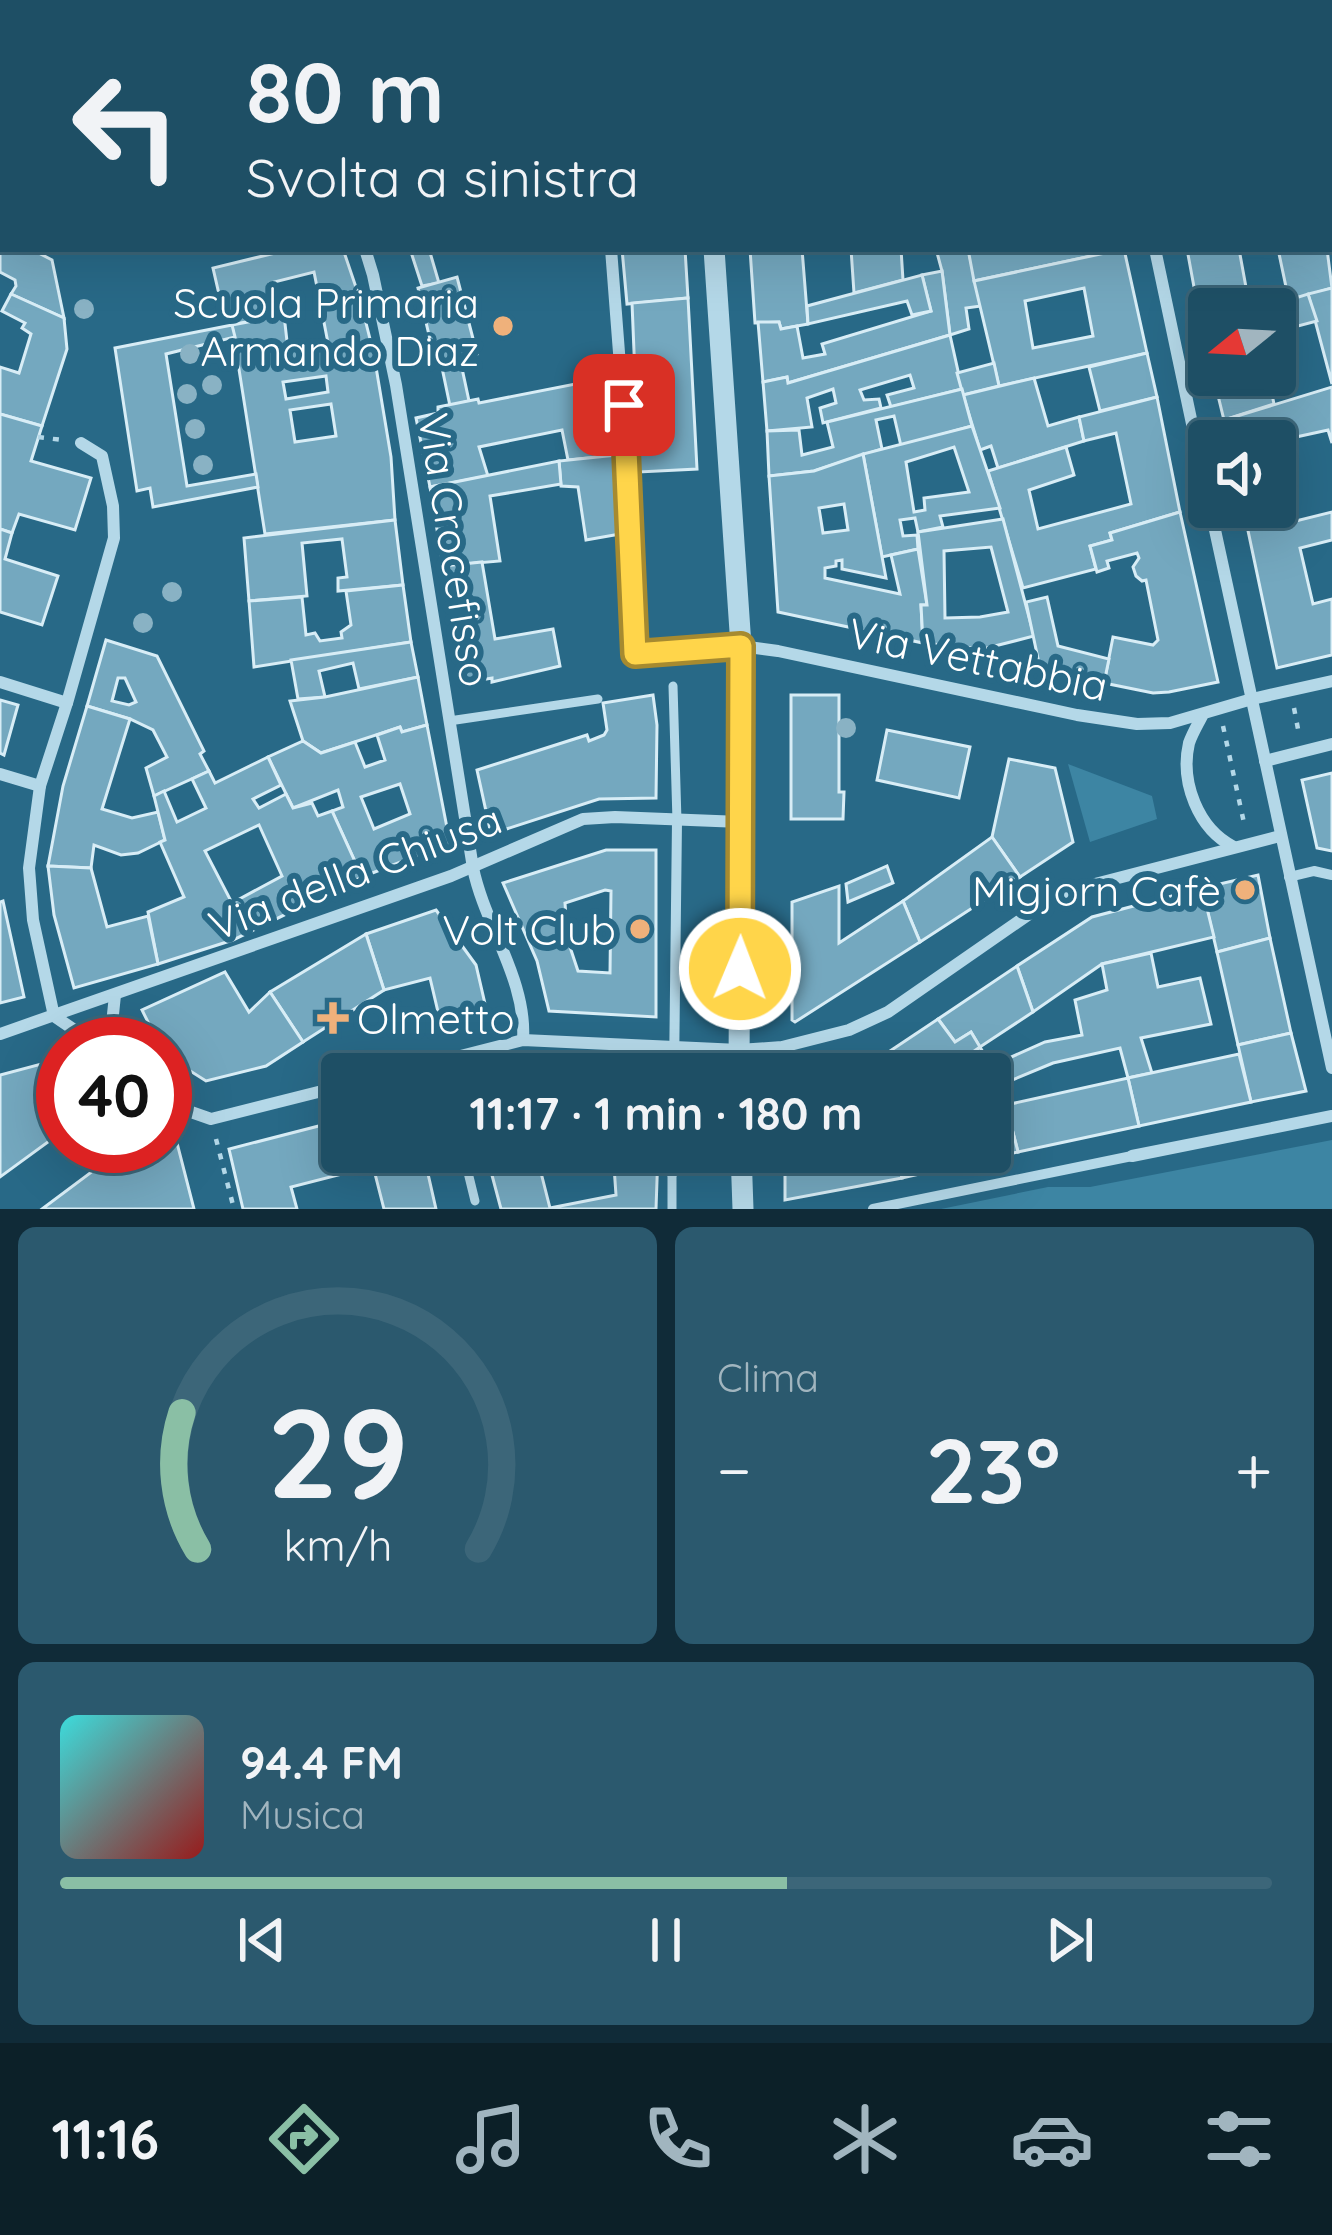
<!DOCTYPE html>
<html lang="it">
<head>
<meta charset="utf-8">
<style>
  body { margin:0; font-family:Quicksand,sans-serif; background:#2b596e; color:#f1f3f6; height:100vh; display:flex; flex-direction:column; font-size:45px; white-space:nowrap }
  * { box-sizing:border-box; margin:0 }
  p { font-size:39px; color:#a1b5bf }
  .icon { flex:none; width:66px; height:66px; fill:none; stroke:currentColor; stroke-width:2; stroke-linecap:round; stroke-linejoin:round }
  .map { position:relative; height:1209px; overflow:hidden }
  .drawer { display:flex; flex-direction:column; gap:18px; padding:18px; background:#102b38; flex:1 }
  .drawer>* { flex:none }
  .banner { position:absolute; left:0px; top:0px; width:1332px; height:252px; box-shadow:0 12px 48px #0002,0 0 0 3px #3c6679; background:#1e4f65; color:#f1f3f6; overflow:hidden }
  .needle { width:78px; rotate:252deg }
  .buttons { position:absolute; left:1188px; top:288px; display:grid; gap:24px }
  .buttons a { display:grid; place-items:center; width:108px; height:108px; border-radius:12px; background:#1e4f65; box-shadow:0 12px 48px #0002,0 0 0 3px #3c6679; font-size:60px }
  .speed { position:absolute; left:36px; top:1017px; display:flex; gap:24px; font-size:60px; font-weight:700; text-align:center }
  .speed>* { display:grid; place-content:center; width:156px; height:156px; border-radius:50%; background:#1e4f65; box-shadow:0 12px 48px #0002,0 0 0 3px #3c6679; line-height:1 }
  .speed .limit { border:18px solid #d22; background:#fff; color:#111 }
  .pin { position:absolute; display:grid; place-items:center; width:102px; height:102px; color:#fff; margin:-51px; border-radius:24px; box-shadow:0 6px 18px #0006 }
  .me { position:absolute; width:132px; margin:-66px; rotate:1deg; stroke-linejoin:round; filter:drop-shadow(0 0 9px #0008) }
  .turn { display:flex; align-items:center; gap:42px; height:252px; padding:0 48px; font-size:54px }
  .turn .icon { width:156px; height:156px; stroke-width:2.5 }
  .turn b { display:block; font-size:84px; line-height:102px }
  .big { font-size:90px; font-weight:800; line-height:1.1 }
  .drawer .card { flex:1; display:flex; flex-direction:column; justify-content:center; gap:18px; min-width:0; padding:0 42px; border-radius:18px; background:#2b596e }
  .drawer .dial { align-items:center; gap:0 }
  .dial svg { height:312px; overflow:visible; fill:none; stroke:#3c6679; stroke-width:7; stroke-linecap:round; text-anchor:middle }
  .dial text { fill:#f1f3f6; stroke:none }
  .song { display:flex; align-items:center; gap:36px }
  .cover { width:144px; height:144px; border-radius:18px; background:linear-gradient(135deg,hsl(180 70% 55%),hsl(0 70% 35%)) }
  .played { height:12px; border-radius:6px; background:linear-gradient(90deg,#8abfa5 60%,#3c6679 60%) }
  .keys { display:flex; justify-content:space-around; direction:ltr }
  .heat { display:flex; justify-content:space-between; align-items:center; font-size:66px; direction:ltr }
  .drawer .tiles { flex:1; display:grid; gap:18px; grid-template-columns:1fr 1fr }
  .card:last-child { grid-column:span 2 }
  .trip { position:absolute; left:321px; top:1053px; width:690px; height:120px; border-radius:12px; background:#1e4f65; box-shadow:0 12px 48px #0002,0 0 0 3px #3c6679; font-weight:800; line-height:120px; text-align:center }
  .menu { display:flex; height:192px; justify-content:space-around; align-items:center; background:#0c2028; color:#a1b5bf }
  .menu .icon { width:84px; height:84px }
  .menu .active { color:#8abfa5 }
  .menu b { font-size:54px; color:#f1f3f6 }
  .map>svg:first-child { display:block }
  .green { fill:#3d85a3 }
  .building { fill:#74a8bf; stroke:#d8edf6; stroke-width:3; fill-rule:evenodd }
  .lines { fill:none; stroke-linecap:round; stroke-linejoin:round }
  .path { stroke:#b4d8e8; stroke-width:4.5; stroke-dasharray:6 9; stroke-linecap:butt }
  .service { stroke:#b4d8e8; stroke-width:9 }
  .pedestrian { stroke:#b4d8e8; stroke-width:10 }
  .minor { stroke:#b4d8e8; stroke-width:12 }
  .tertiary { stroke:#b4d8e8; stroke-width:21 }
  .tree { fill:#89b2c4 }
  .route-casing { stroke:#a68a30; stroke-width:30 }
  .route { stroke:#ffd54a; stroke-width:21 }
  .poi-dot { fill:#efb17b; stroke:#286987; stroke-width:4.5 }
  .labels { text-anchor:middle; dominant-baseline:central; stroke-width:12; stroke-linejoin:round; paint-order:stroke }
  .poi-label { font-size:42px; fill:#fff; stroke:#286987; text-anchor:end }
  .street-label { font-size:42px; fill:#fff; stroke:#286987 }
</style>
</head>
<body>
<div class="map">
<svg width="1332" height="1209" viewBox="0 0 1332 1209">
  <rect width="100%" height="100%" fill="#286987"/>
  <g class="green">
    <path d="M1068,764L1152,796L1157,819L1090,842Z"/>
    <path d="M1332,1140V1209H941L1048,1187H1090Z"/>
  </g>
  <g class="building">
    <path d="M3,12V160L0,161V13Z"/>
    <path d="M0,233L3,235V249H31L52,260L64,318L11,294L16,286L15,280L0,272Z"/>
    <path d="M292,249H343L360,299L321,307L314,272L270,283L276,316L232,325L231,313L224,316L213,268Z"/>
    <path d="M410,249H429L439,283L422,286Z"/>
    <path d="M622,249H685L688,298L627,304Z"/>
    <path d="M750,249H802L808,324L781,329L779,322L755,323Z"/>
    <path d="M851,249H901L903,280L854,293Z"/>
    <path d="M936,249H968L981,306L966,308L969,329L950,335L942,271Z"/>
    <path d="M968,249H1124L974,281Z"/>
    <path d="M1124,249L1147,353L999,386L974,281ZM1084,288L1093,336L1033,348L1025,301Z"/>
    <path d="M1187,249H1239L1250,309H1209V323L1201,325Z"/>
    <path d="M1278,249H1327L1332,288L1289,301Z"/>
    <path d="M942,271L950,335L788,383L787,377L763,382L758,322H779L781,329L797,326L803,358L825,354L822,344L931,311L922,275Z"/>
    <path d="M922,275L931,311L912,315L907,301L808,324L807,306Z"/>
    <path d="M457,277L477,354L436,365L418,288Z"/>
    <path d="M1332,288V384L1308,294Z"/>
    <path d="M11,294L64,318L67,349L42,426L0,414V367L19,373L31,334L22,328L25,323L2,311Z"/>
    <path d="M1308,294L1317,321L1283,330L1276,304Z"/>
    <path d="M688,298L697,469L639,472L632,303Z"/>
    <path d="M360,299L374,355L391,457L395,520L265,534L232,325L284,315L288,350L328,343L321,307ZM326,376L328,392L286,399L283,382ZM331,404L336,436L295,442L290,410Z"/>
    <path d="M232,325L235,337L166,354L187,486L256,474L258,487L153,507L150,488L137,491L115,348Z"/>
    <path d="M950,335L962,389L891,407L887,395L914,388L910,375L860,390L864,400L879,399L881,408L823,423L820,408L836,403L833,389L807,398L812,427L767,431L763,382L787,377L788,383Z"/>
    <path d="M1147,353L1157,397L1100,411L1089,367Z"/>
    <path d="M460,359L469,401L450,406L441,363Z"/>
    <path d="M994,363L999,386L963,395L957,373Z"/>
    <path d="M1213,375H1268L1274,404L1224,420Z"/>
    <path d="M611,377L617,455L568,460L562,430L479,447L488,476L430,487L416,418L438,413V407L478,399L479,403Z"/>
    <path d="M1034,378L1048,426L1079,417L1084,441L998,468L991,446L980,450L963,395Z"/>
    <path d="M1332,387V443L1328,430L1278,441L1296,521L1332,512V540L1300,548L1313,604L1332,599V655L1277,668L1243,507H1275V441H1229L1224,420Z"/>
    <path d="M962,389L972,426L901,446L894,416L876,420L882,449L814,471L769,476L767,431L799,430L802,455L833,447L827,422Z"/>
    <path d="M1157,397L1180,512L1110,533L1112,540L1090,546L1096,569L1023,588L988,471L1066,447L1074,475L1029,490L1038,529L1131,504L1116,433L1084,441L1079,417Z"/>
    <path d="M0,414L42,426L31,461L91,478L75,530L19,514L12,533L0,529Z"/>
    <path d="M972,426L1000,508L940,516L943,527L918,532L915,518L900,520L903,536L917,535L918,549L882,557L863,454ZM954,447L969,492L924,498L925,510L914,512L906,462Z"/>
    <path d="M863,454L886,578L842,569V560L836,561V566L825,568V578L900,594L891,555L918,549L927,605H921L923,643L778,612L769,476L814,471ZM844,504L848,530L823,533L819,508Z"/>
    <path d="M617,455L624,499L620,500L624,516L618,518L620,534L586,540L578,487L561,486L559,461Z"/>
    <path d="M559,461L561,484L490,496L500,561L443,566L430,487Z"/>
    <path d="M1180,512L1218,682L1169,692L1153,693L1104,683L1113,637L1153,645L1158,640L1146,580L1142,581L1136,576L1133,567L1139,558L1137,553L1107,561L1109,568L1097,572L1090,546L1112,540L1110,533Z"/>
    <path d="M1003,519L1034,636L983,649L923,643L921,605H927L918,532ZM991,547L1008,612L980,617L945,618L944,551Z"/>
    <path d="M395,520L403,585L338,591V578L347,577L342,539L302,543L307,596L249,601L244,538Z"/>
    <path d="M0,529L12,533L5,559L58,576L42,625L0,612Z"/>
    <path d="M482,562L495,639L553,629L560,666L492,682V678L464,683L443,566Z"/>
    <path d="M403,585L411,642L254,667L249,601L302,597L306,635L315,633L320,641L342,638L341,632L351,625L346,591Z"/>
    <path d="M1047,597L1058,646L1109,659L1104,683L1040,668L1026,602Z"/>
    <path d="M106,640L157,656L204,751L200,754L209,771L154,796L146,768L167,757L153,730L130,719L87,706ZM118,678H125L136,702L129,705L112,701Z"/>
    <path d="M411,642L418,677L359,689L353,663L319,671L325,697L298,699L291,660Z"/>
    <path d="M418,677L427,725L402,732L400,727L321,753L303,741L290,701L325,697Z"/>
    <path d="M653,695L657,725L656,798L599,799L491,834L477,770L587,735L589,741L604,735L607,730L603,703Z"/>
    <path d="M791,695H839V792H844L843,819H791Z"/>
    <path d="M0,700L18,705L4,755L0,753Z"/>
    <path d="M87,706L130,719L102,809L132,818L158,812L165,840L138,853L121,855L94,845L91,868L48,866L63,786Z"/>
    <path d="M427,725L450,843L362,877L332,811L343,807L338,790L293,808L268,757L303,741L321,753L355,742L365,767L385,760L377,735L400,727L402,732ZM400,784L410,814L374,829L361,797Z"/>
    <path d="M887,730L970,747L959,798L877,780Z"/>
    <path d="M268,757L281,785L253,799L259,808L286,794L293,808L312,803L318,816L332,811L362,877L233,940L158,964L148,912L184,897L160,842L165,840L154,796L164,791L177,822L206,808L192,779L209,771L215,783ZM259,825L282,876L232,903L205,851Z"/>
    <path d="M1009,759L1055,768L1073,842L1020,877L992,837Z"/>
    <path d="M1332,773V851L1317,848L1302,780Z"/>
    <path d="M992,837L1020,877L920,942L903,901Z"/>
    <path d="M606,850H656V1017L549,1011L537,961L503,883ZM605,890L611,891L610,973L578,971L561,920L566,917L565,903Z"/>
    <path d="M48,866L91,868L107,927L148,916L158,964L74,988L54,915Z"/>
    <path d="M887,866L893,883L848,902L846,884Z"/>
    <path d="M1258,875L1270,938L1217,952L1202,888Z"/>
    <path d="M839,886V943L903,901L920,942L795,1022L792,1020V902Z"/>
    <path d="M1202,888L1214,937L1102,964L1033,1012L1017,966L1092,917Z"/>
    <path d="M3,901L24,997L0,1003V902Z"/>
    <path d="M436,910L476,965L489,1021L443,1033L430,978L384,990L366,934Z"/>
    <path d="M366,934L384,990L303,1042L270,992Z"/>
    <path d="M1270,938L1291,1033L1238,1045L1217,952Z"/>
    <path d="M1151,953L1158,987L1200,978L1211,1024L1141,1038L1152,1073L1128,1078L1120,1048L1053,1063L998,1086L1006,1105L990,1108V1074H961L957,1065L980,1047L991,1066L1045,1042L1082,1035L1075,1000L1107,990L1102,964Z"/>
    <path d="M1017,966L1033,1012L980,1047L971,1032L955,1042L938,1019Z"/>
    <path d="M225,972L249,1012L270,992L303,1042L266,1066L206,1081L165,1055V1044H159L142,1010Z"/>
    <path d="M938,1019L955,1042L971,1032L980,1047L941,1074H893L884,1055Z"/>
    <path d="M1291,1033L1306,1091L1251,1102L1238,1045Z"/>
    <path d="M1239,1054L1251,1102L1139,1126L1128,1078Z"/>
    <path d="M884,1055L893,1074H824L843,1069Z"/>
    <path d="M45,1063L63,1074V1131L0,1177V1075Z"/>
    <path d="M557,1067L660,1072V1074H544L543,1070Z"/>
    <path d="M1128,1078L1139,1126L1018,1152L1006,1105Z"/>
    <path d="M1006,1105L1018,1152L902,1178L896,1155L873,1158L871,1152H990V1108Z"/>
    <path d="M342,1120V1152H423L436,1209H384L373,1166L291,1187L297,1209H243L229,1149Z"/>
    <path d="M165,1136L177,1143L194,1209H42L101,1165L89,1146H165Z"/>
    <path d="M613,1152H658L656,1209H501L489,1164L536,1153L550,1208L616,1195Z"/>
    <path d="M785,1152H871L873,1158L896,1155L902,1178L785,1200Z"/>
  </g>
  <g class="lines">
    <g class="path">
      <path d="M38,437L62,440"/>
      <path d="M1294,708L1298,729"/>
      <path d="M1223,726L1244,823"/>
      <path d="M216,1139L234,1209"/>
    </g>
    <g class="service">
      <path d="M628,469L635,654L741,646"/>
      <path d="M673,686L677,821"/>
      <path d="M449,721L598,699"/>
      <path d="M441,1061L444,1074"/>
      <path d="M463,1152L475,1201"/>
      <path d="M672,1209V1174"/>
    </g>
    <g class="pedestrian">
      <path d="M1289,877L1314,871L1332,875"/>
      <path d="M674,1074L677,821"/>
      <path d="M672,1174L673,1152"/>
      <path d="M873,1209L1132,1156"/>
    </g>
    <g class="minor">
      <path d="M286,0L287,3"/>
      <path d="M590,0V3"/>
      <path d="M1101,0L1102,3"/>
      <path d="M365,249L373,275L396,385L473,868C485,926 527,980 523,1040"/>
      <path d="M611,249L628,469"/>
      <path d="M1155,249L1209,504"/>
      <path d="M1210,507L1332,1068"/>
      <path d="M741,646L778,651L1077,715L1137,724L1170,723L1252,699L1332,681"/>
      <path d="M0,682L67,703"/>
      <path d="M1202,716C1198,724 1192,734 1189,743C1180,782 1198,829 1234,847"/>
      <path d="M1265,761L1332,744"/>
      <path d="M0,774L40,786"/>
      <path d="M115,995L112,1024L117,1044"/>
      <path d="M54,1016L33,920L29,868L40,786L67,703L114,538L113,506L102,456L81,443"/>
      <path d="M54,1016L95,1044"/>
      <path d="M0,1034L451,876L583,819L615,817L741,822"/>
      <path d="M390,1074L523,1040L739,1050L782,1047L849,1030L888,1012L1048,901L1068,891L1280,836"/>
      <path d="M165,1094L191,1112L211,1119L342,1086"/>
      <path d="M1132,1156L1332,1116"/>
    </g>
    <g class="tertiary">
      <path d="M696,0L697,3"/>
      <path d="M714,249L741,646L739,1074"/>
      <path d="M741,1152L743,1209"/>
    </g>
  </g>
  <g class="tree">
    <circle cx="84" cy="309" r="10"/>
    <circle cx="190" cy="354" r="10"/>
    <circle cx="212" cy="385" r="10"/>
    <circle cx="187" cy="394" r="10"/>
    <circle cx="195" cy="429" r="10"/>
    <circle cx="203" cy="465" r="10"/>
    <circle cx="172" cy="592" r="10"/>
    <circle cx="143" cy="623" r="10"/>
    <circle cx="846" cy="728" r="10"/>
  </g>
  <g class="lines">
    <defs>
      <path id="route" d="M624,405L635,654L741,646L740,969"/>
    </defs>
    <use href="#route" class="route-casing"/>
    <use href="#route" class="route"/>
  </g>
  <g class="poi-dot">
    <circle cx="503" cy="326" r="12"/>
    <circle cx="1245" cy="890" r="12"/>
    <circle cx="640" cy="929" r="12"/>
    <path d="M327 1000h12v12h12v12h-12v12h-12v-12h-12v-12h12z"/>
  </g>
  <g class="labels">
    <g class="poi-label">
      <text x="479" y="302">Scuola Primaria<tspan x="479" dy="48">Armando Diaz</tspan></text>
      <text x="1221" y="890">Migjorn Cafè</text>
      <text x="616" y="929">Volt Club</text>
      <text x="357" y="1018" text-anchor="start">Olmetto</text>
    </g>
    <g class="street-label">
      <text transform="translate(455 550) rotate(81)">Via Crocefisso</text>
      <text transform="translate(978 659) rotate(12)">Via Vettabbia</text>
      <text transform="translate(355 872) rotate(-21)">Via della Chiusa</text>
    </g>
  </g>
</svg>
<div class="buttons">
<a><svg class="needle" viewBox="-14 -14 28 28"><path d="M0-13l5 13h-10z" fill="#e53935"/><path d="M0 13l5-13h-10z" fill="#a1b5bf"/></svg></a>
<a><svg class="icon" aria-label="sound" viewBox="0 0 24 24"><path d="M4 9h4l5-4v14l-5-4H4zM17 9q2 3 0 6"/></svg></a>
</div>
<div class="speed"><div class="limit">40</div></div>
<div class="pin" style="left:624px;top:405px;background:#d93025"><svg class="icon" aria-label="arrive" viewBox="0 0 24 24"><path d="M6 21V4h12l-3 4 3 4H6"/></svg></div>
<svg class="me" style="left:740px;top:969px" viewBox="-20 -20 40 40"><circle r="17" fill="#ffd54a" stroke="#fff" stroke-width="3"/><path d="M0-11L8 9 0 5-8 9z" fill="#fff"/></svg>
<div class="trip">11:17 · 1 min · 180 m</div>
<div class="banner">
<div class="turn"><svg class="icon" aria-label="left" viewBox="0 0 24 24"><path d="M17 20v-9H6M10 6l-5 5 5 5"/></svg><div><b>80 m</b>Svolta a sinistra</div></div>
</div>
</div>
<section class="drawer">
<div class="tiles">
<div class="card dial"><svg viewBox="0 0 100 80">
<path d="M14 69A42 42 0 1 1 86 69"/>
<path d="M14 69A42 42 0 0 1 10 34" stroke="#8abfa5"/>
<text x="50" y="56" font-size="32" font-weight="700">29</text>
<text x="50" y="72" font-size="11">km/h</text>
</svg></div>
<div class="card"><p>Clima</p>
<div class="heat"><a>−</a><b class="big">23°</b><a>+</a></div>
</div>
<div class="card">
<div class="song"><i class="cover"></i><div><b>94.4 FM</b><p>Musica</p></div></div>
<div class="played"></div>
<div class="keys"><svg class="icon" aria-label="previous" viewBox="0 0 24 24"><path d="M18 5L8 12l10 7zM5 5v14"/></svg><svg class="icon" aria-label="pause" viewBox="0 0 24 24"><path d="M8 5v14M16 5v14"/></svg><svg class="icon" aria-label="next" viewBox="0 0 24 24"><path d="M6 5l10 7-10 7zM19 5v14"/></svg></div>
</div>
</div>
</section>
<nav class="menu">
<b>11:16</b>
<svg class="icon active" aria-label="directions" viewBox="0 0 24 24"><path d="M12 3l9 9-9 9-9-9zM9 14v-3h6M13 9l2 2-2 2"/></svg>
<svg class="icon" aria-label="music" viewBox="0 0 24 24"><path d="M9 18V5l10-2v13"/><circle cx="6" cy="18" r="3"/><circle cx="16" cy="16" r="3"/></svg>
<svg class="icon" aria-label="phone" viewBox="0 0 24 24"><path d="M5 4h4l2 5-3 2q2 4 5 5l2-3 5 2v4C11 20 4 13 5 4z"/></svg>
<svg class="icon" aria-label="climate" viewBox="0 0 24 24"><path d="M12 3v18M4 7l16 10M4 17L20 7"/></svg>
<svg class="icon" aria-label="car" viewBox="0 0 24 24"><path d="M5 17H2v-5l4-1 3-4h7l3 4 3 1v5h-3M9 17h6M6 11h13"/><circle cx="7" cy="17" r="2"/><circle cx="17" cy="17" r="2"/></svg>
<svg class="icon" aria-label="filters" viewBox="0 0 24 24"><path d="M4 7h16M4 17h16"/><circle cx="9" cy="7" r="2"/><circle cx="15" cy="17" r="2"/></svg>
</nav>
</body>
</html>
